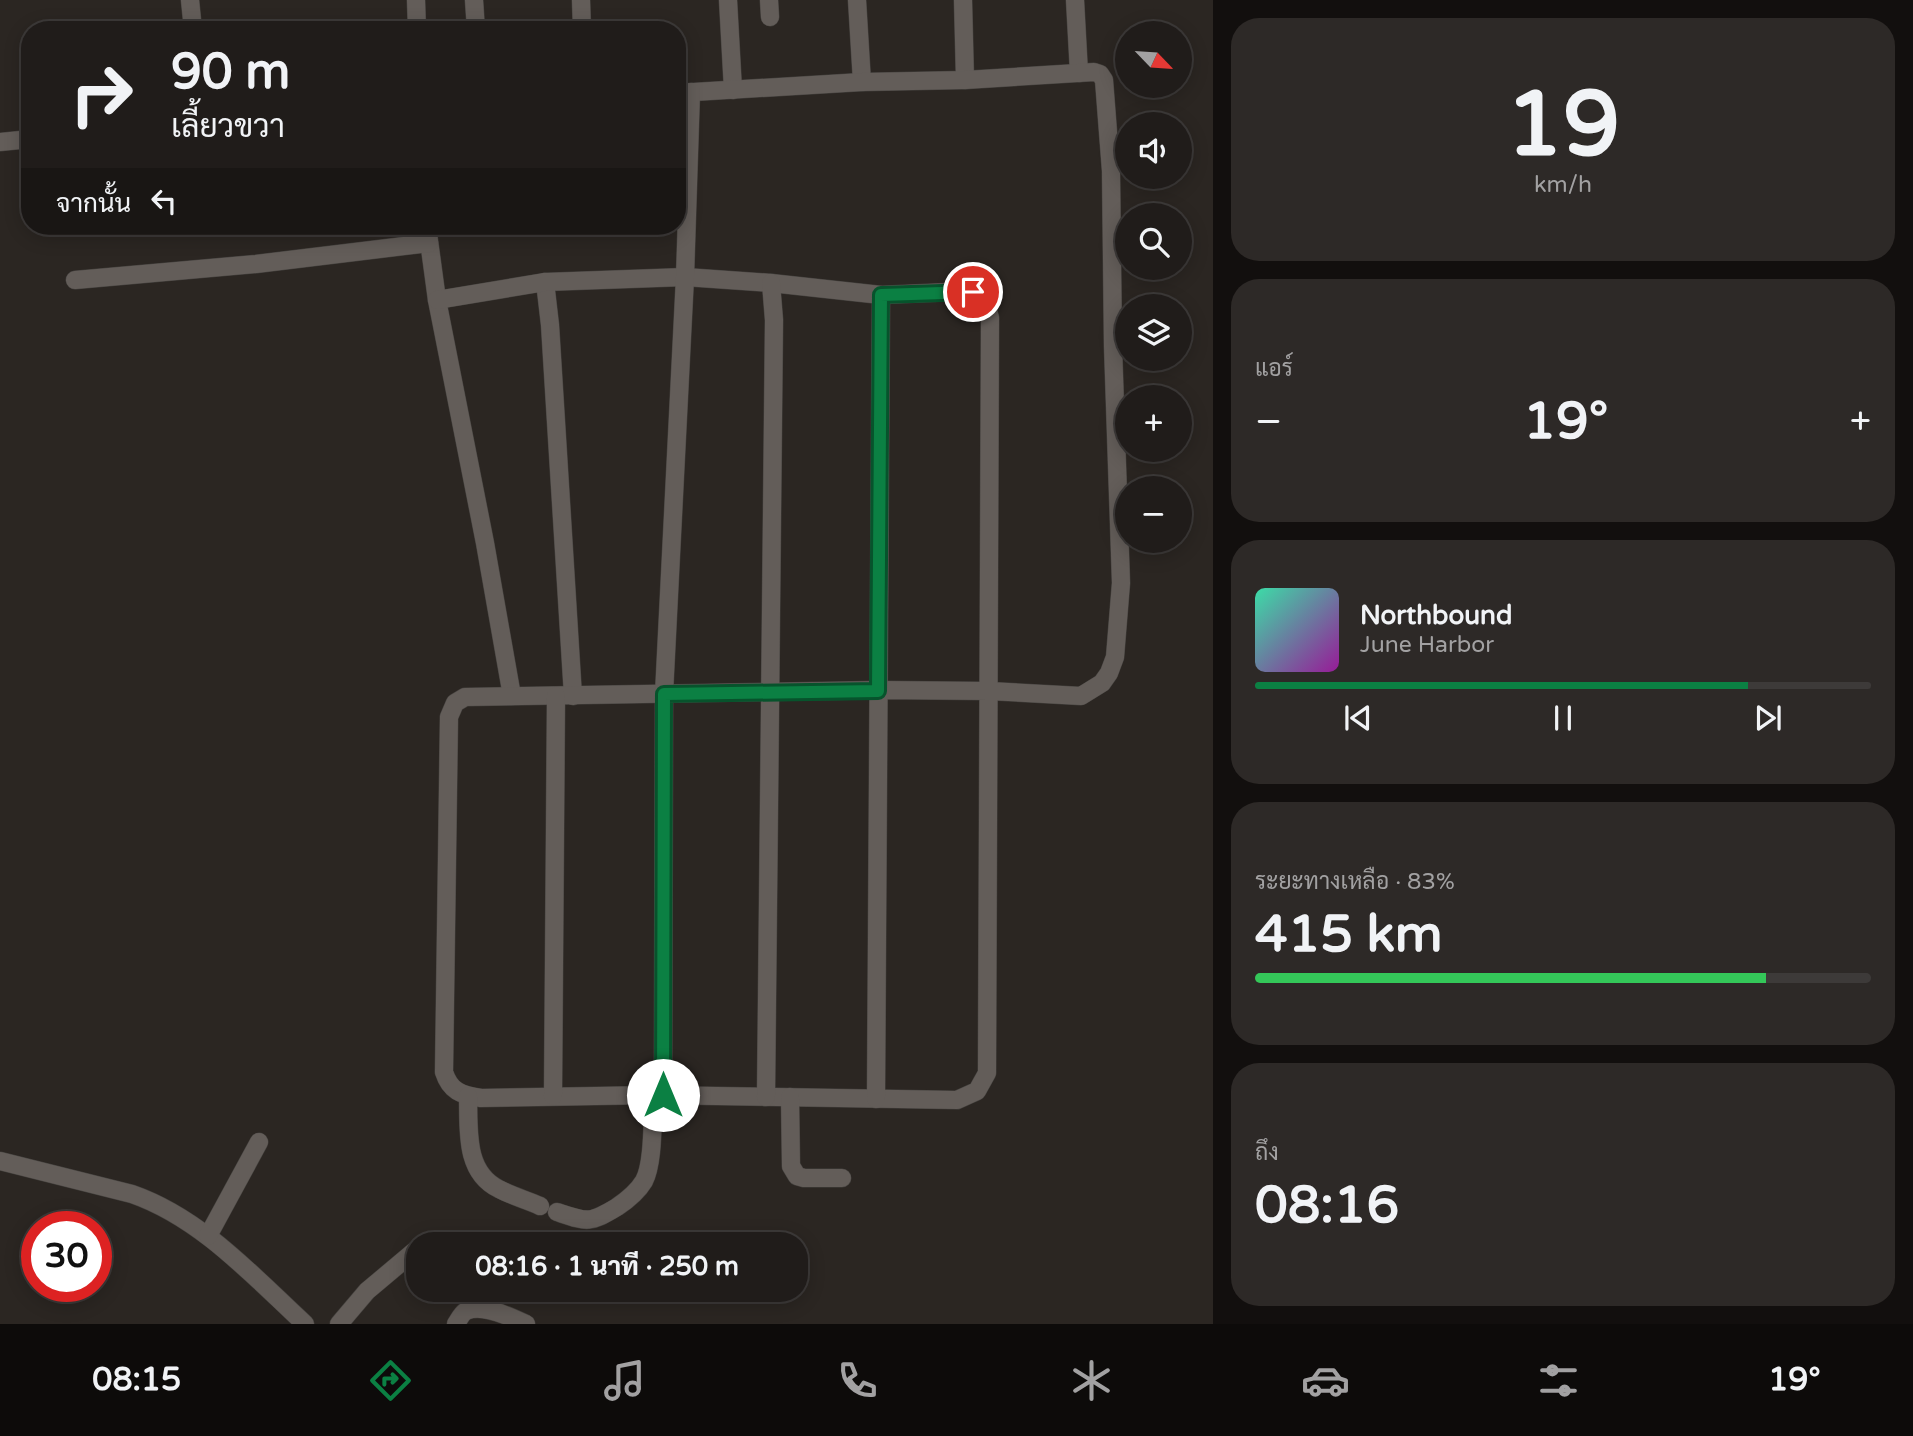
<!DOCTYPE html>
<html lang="th">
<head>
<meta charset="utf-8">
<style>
  body { margin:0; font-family:"Varela Round",Sarabun,sans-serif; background:#2d2927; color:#f1f3f6; height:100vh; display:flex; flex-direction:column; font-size:26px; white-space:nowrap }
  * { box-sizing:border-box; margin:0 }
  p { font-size:23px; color:#a2a1a2 }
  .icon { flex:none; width:38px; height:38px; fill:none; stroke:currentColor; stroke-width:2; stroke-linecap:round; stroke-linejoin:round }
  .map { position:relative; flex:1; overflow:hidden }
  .drawer { display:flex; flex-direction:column; gap:18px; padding:18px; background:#120f0e; width:700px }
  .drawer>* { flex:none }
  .top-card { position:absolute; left:21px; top:21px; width:665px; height:214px; border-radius:28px; box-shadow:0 4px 18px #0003,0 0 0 2px #3d3a39; background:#201c1a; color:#f1f3f6; overflow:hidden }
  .needle { width:46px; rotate:115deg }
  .controls { position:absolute; left:1115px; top:21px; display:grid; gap:14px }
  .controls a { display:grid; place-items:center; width:77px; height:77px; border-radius:50%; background:#201c1a; box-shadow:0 4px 18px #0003,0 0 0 2px #3d3a39; font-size:35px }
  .speed { position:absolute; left:21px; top:1211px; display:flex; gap:14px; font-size:35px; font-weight:700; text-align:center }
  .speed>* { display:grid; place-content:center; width:91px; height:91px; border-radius:50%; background:#201c1a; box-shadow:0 4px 18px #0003,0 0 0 2px #3d3a39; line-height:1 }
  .speed .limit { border:10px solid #d22; background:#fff; color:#111 }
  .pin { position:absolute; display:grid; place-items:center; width:60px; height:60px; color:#fff; margin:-30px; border:4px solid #fff; border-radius:50%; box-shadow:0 2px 7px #0007 }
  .me { position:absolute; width:77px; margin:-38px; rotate:0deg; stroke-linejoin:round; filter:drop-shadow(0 0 5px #0008) }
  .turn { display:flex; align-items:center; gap:24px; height:147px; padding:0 35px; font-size:32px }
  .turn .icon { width:91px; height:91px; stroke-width:2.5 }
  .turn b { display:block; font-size:49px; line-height:60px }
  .then { display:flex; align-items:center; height:66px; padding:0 35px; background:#0003; gap:14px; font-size:26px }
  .big { font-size:52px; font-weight:800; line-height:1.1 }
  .drawer .tile { flex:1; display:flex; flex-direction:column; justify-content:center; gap:10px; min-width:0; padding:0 24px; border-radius:28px; background:#2d2927 }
  .drawer .dial { align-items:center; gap:0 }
  .dial b { font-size:91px; line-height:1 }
  .song { display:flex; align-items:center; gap:21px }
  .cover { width:84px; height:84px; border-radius:10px; background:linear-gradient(135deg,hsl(160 70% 55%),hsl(300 70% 35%)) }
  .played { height:7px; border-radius:4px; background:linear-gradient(90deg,#0b8043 80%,#3d3a39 80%) }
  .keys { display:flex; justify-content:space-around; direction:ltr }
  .heat { display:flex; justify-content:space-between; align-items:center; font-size:38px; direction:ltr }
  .charge { height:10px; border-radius:5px; background:linear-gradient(90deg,#34c759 83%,#3d3a39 0) }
  .trip { position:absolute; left:406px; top:1232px; width:402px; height:70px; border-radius:28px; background:#201c1a; box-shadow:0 4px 18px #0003,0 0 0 2px #3d3a39; font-weight:800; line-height:70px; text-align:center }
  .dock { display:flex; height:112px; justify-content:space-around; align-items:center; background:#0d0b0a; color:#a2a1a2 }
  .dock .icon { width:49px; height:49px }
  .dock .active { color:#0b8043 }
  .dock b { font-size:32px; color:#f1f3f6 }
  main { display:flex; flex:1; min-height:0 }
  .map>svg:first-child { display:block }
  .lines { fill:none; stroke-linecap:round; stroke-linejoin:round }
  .minor-casing { stroke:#45423f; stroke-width:19 }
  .minor { stroke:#635d59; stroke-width:18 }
  .route-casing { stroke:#07532c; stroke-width:18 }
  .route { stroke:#0b8043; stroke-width:12 }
</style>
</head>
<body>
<main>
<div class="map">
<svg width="1213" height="1324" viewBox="0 0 1213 1324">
  <rect width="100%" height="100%" fill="#2b2622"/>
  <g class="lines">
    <defs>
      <g id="minor">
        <path d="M190,0L193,30"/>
        <path d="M416,0L417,30"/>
        <path d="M474,0L476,30"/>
        <path d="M581,0L582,30"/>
        <path d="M728,0L733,90"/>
        <path d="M769,0L770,17"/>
        <path d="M857,0L862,82"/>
        <path d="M963,0L965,80"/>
        <path d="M1075,0L1079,73"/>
        <path d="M0,142L30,139"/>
        <path d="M427,226L437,300L485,543L512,696"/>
        <path d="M75,280L256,264L429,243"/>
        <path d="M545,282L550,325L573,696"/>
        <path d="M437,300L545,282L685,277L771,283L881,295L973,291L985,300L990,318L987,1073L977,1091L957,1100L654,1095L481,1098C461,1095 450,1091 444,1072L449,717L455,703L465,697L879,690L989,691L1081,696L1102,683L1109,673L1115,657L1121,583L1113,346L1111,171L1104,80L1100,74L1094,72L965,80L862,82L677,93"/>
        <path d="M663,1095L664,694L685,277L691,92"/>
        <path d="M468,1096C469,1129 464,1172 499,1189C512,1196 527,1200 540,1206"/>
        <path d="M553,1096L556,696"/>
        <path d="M766,1097L774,320L771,283"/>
        <path d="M790,1097L791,1166L797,1176L804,1178H842"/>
        <path d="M876,1099L881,295"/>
        <path d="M0,1161L132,1194C201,1218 253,1276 305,1324"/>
        <path d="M557,1212C587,1222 589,1224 617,1207C626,1201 638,1191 644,1181C654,1162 652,1117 654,1095"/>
        <path d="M208,1236L259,1142"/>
        <path d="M339,1324L367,1291L417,1249"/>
        <path d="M456,1324C459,1319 462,1313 466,1311C482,1303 511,1317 526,1324"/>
      </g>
    </defs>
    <use href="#minor" class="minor-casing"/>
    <use href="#minor" class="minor"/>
  </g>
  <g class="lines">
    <defs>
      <path id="route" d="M663,1095L664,694L878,691L881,295L973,292"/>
    </defs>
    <use href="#route" class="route-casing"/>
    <use href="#route" class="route"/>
  </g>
</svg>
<div class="controls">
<a><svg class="needle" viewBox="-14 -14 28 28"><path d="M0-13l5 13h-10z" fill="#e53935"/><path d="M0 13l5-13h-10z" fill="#a2a1a2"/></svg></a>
<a><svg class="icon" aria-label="sound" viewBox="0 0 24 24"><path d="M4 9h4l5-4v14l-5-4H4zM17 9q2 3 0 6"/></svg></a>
<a><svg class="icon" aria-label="search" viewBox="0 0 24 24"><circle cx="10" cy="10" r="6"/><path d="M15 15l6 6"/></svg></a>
<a><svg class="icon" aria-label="layers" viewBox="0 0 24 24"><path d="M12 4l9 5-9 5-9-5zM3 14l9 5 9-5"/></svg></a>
<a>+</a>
<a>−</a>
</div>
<div class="speed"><div class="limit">30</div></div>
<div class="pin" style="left:973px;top:292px;background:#d93025"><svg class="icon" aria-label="arrive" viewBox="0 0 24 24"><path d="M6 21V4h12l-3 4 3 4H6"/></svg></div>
<svg class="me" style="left:663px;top:1095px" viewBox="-20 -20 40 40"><circle r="19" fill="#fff"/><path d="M0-13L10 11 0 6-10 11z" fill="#0b8043"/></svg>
<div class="trip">08:16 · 1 นาที · 250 m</div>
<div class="top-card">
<div class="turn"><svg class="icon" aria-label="right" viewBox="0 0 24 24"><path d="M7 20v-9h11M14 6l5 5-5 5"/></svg><div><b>90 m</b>เลี้ยวขวา</div></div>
<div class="then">จากนั้น<svg class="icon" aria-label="left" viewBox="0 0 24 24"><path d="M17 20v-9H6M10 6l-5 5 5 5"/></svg></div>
</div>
</div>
<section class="drawer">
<div class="tile dial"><b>19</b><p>km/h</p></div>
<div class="tile"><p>แอร์</p>
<div class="heat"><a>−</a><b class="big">19°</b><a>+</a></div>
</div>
<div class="tile">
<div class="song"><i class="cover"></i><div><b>Northbound</b><p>June Harbor</p></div></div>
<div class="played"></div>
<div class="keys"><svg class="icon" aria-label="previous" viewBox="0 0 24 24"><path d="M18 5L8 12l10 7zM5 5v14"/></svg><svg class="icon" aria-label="pause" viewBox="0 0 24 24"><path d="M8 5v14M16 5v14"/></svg><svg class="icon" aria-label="next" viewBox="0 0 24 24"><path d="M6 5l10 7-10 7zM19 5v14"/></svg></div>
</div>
<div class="tile"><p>ระยะทางเหลือ · 83%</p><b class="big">415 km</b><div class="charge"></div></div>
<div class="tile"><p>ถึง</p><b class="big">08:16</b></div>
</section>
</main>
<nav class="dock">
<b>08:15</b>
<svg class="icon active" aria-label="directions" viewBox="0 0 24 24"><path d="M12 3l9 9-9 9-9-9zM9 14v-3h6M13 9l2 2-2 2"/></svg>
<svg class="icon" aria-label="music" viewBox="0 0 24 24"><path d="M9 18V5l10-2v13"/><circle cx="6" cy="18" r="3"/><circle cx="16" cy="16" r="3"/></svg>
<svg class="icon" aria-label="phone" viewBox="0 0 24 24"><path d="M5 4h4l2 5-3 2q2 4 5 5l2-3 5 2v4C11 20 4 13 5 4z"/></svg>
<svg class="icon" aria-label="climate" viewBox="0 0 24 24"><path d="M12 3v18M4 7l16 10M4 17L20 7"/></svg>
<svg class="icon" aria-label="car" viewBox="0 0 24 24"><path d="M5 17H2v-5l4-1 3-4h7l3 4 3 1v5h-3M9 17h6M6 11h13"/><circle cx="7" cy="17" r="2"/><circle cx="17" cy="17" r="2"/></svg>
<svg class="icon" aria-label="filters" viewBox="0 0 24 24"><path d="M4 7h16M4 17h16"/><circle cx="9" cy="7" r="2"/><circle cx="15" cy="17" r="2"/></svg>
<b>19°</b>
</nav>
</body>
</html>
